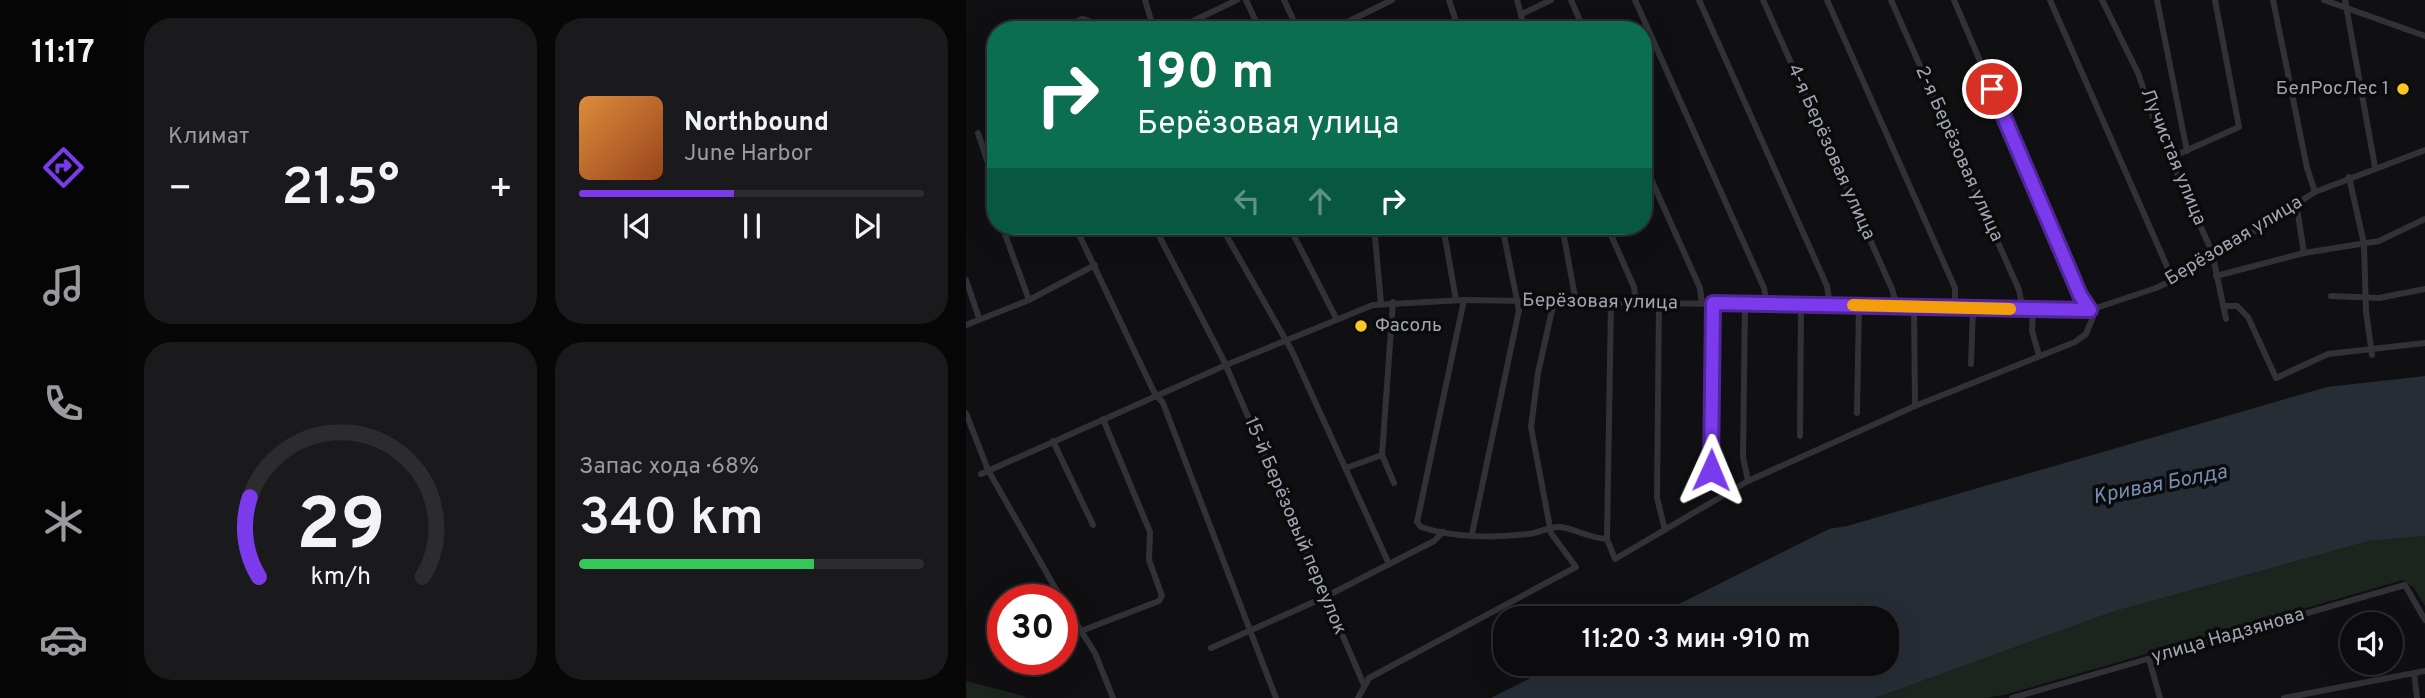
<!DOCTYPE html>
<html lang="ru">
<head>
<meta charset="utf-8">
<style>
  body { margin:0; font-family:Overpass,sans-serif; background:#1a1a1c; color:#f1f3f6; height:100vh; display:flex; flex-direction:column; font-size:26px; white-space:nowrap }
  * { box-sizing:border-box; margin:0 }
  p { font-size:23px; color:#9a9b9e }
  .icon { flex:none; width:38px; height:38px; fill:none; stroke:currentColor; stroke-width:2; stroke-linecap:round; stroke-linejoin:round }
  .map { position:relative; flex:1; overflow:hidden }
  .panel { display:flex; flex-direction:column; gap:18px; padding:18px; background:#070708; width:840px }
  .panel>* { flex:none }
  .hud { position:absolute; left:21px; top:21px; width:665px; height:214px; border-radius:28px; box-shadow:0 7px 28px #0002,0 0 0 2px #2c2c2e; background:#0b6e4f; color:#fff; overflow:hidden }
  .controls { position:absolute; left:1374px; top:612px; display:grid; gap:14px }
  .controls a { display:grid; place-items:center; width:63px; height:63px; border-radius:50%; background:#0c0c0e; box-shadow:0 7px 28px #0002,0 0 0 2px #2c2c2e; font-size:35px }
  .speed { position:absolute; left:21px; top:584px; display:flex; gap:14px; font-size:35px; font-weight:700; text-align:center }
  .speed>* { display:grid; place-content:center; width:91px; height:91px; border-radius:50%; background:#0c0c0e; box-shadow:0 7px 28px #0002,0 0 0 2px #2c2c2e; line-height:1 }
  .speed .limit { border:10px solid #d22; background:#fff; color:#111 }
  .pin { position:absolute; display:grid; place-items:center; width:60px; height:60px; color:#fff; margin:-30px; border:4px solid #fff; border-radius:50%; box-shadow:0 2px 7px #0007 }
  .me { position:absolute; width:77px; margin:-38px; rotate:1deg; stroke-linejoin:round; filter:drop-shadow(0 0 5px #0008) }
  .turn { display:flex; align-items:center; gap:24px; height:147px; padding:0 35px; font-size:32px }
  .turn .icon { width:91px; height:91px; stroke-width:2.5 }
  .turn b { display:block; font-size:49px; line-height:60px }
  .lanes { display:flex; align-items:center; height:66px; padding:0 35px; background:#0003; justify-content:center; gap:35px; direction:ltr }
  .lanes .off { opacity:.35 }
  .big { font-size:52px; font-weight:600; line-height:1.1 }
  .panel .tile { flex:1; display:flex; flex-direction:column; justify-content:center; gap:10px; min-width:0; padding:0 24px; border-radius:28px; background:#1a1a1c }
  .panel .dial { align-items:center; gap:0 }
  .dial svg { height:182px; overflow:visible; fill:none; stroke:#2c2c2e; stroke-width:7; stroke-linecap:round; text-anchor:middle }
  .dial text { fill:#f1f3f6; stroke:none }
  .song { display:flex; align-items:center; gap:21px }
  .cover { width:84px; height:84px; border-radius:10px; background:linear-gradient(135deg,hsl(30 70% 55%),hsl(20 70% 35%)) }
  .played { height:7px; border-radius:4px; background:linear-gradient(90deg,#7c3aed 45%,#2c2c2e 45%) }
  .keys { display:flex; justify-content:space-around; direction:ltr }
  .heat { display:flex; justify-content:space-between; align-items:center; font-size:38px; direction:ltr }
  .charge { height:10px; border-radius:5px; background:linear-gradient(90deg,#34c759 68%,#2c2c2e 0) }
  .panel .tiles { flex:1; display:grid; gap:18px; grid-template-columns:repeat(2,1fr) }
  .trip { position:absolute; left:527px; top:606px; width:406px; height:70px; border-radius:28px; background:#0c0c0e; box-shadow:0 7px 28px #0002,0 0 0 2px #2c2c2e; font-weight:600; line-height:70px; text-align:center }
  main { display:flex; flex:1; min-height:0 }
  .tabs { display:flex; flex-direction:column; width:126px; justify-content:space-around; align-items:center; background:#050506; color:#9a9b9e }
  .tabs .icon { width:49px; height:49px }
  .tabs .active { color:#7c3aed }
  .tabs b { font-size:32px; color:#f1f3f6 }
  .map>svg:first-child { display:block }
  .green { fill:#1c241e }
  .water { fill:#262d35 }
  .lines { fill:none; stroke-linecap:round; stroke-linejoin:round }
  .minor { stroke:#313137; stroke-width:6 }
  .route-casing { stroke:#51269a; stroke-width:18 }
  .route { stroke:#7c3aed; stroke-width:12 }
  .slow { stroke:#f59e0b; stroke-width:12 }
  .poi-dot { fill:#fac820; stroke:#0b0b0c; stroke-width:2.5 }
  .labels { text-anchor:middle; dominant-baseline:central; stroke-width:7; stroke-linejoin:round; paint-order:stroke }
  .poi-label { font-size:19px; fill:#a0a4b3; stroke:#0b0b0c; text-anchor:end }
  .street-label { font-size:19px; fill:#a0a4b3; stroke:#0b0b0c }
  .water-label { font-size:21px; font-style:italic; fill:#758eb1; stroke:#0b0b0c }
</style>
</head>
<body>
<main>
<nav class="tabs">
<b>11:17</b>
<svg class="icon active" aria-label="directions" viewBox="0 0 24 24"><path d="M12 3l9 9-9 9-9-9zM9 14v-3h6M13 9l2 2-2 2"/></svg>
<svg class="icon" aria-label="music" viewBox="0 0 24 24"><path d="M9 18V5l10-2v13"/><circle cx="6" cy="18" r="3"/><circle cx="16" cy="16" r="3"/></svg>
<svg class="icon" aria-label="phone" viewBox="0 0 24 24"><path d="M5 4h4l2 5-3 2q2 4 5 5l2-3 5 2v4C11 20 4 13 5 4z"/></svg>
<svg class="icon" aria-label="climate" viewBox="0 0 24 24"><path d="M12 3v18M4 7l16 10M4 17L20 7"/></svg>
<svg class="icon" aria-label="car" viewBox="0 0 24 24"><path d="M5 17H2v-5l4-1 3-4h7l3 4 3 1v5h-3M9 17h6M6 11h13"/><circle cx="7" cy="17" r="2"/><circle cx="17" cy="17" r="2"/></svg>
</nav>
<section class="panel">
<div class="tiles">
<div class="tile"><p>Климат</p>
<div class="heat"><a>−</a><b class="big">21.5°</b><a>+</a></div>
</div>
<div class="tile">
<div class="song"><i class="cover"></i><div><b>Northbound</b><p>June Harbor</p></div></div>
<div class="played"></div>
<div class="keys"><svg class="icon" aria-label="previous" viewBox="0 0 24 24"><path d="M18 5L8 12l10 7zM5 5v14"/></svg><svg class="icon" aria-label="pause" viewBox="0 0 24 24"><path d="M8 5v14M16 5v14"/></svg><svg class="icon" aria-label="next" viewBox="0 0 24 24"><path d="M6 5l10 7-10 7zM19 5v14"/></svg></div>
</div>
<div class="tile dial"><svg viewBox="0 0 100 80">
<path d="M14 69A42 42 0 1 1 86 69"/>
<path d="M14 69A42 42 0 0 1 10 34" stroke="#7c3aed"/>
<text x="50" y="56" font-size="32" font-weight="700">29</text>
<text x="50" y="72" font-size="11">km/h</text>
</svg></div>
<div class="tile"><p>Запас хода · 68%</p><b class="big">340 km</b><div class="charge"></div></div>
</div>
</section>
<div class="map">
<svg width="1459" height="698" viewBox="0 0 1459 698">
  <rect width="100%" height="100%" fill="#101012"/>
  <g class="green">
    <path d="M1459,536V606L1448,588L1437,580L1042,694L1020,698H909L1146,612L1403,541Z"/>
    <path d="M0,681L54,695L62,698H0Z"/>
  </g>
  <path class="water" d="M1459,376V536L1403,541L1146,612L909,698H525L594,663H920V618H685L863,529L881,526L1361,387Z"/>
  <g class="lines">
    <g class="minor">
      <path d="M179,0L188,30"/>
      <path d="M280,0L294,30"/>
      <path d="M318,0L332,30"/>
      <path d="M483,0L493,30"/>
      <path d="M551,0L559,30"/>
      <path d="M605,0L618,30"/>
      <path d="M669,0L798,288L801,304"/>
      <path d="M733,0L861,286L864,305"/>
      <path d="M797,0L926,289L931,306"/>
      <path d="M861,0L989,288V306"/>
      <path d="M925,0L1053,290L1057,310"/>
      <path d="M1084,0L1207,280"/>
      <path d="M1136,0L1172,73L1190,125L1246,252L1260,319"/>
      <path d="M1191,0L1221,151"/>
      <path d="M1307,0L1341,168L1349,192"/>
      <path d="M1358,0L1459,36"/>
      <path d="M1379,0L1409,167"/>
      <path d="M556,14L585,0"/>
      <path d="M92,30L116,19L123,21L127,30"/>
      <path d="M208,30L271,0"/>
      <path d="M365,30L426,0"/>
      <path d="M12,133L22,163L30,207"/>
      <path d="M1206,157L1273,127L1249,0"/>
      <path d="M677,161L734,288L736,303"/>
      <path d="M1383,177L1398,244L1400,311L1406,355"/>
      <path d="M1330,202L1338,253"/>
      <path d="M36,226L63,300"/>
      <path d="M109,226L188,392L197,403L310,698"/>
      <path d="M188,226L258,361L398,685"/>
      <path d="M255,226L326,351L423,564"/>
      <path d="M323,226L370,318"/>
      <path d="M408,226L415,303"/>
      <path d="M477,226L490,300"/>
      <path d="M596,226L610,302"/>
      <path d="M641,226L668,287L670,302"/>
      <path d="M1250,276L1338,253L1413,241L1459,219"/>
      <path d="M0,280L13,318"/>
      <path d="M1365,296L1413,298L1459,289"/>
      <path d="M498,300L451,522L455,527C487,538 530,538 563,534C574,533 583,526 594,527C608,528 622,538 641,539L649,559L782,481L949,406L1109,342L1120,334L1127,317L1114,295L988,0"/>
      <path d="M427,302L416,455L428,483"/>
      <path d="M693,302L691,498L699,530"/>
      <path d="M779,304L777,457L782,481"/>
      <path d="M948,306L949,406"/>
      <path d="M1258,306H1271L1282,317L1310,378L1362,354L1459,343"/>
      <path d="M1067,310L1066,331L1073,355"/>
      <path d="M0,325L63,300L129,265"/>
      <path d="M1005,364L1007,308"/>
      <path d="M0,413L22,470L96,600"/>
      <path d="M891,413L893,305"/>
      <path d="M834,436L835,304"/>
      <path d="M87,441L127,525"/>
      <path d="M380,468L416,455"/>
      <path d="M745,470L747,303"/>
      <path d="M15,474L260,365L407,305L498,300L1124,310L1190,288L1224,272L1349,192L1459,150"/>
      <path d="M506,534L553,310L536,226"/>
      <path d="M641,539L645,302"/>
      <path d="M96,601L129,653L147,698"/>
      <path d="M115,631L193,601L196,596L183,560L184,532L137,419"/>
      <path d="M245,648L359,597L468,541L477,532"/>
      <path d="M1183,659L1194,698"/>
      <path d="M1448,673L1451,698"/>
      <path d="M392,698L403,678L610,567L585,533L565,427L572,373L588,301"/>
      <path d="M1046,698L1439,585L1459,620"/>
      <path d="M1318,698L1459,671"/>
    </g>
  </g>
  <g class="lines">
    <defs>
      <path id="route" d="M745,470L747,303L1124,310L1114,295L1026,89"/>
    </defs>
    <use href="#route" class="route-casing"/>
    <use href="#route" class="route"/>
    <path class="slow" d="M887,305L1044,309"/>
  </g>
  <g class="poi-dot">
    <circle cx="1437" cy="89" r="7"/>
    <circle cx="395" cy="326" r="7"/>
  </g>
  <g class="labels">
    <g class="poi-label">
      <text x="1423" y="89">БелРосЛес 1</text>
      <text x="409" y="326" text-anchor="start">Фасоль</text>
    </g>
    <g class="street-label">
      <text transform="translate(865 152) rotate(66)">4-я Берёзовая улица</text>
      <text transform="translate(993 154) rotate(66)">2-я Берёзовая улица</text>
      <text transform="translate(1207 157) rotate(68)">Лучистая улица</text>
      <text transform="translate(1268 241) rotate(-31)">Берёзовая улица</text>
      <text transform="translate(634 302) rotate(1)">Берёзовая улица</text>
      <text transform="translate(329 526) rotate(67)">15-й Берёзовый переулок</text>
      <text transform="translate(1262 636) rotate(-16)">улица Надзянова</text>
    </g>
    <g class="water-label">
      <text transform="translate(1194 485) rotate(-11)">Кривая Болда</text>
    </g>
  </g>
</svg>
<div class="controls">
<a><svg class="icon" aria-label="sound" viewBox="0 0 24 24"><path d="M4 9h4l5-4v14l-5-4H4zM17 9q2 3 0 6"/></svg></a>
</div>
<div class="speed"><div class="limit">30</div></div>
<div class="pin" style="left:1026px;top:89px;background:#d93025"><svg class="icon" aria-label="arrive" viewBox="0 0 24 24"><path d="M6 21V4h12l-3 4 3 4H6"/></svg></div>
<svg class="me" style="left:745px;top:470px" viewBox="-20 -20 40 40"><path d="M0-17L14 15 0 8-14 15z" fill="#7c3aed" stroke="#fff" stroke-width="4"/></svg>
<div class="trip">11:20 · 3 мин · 910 m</div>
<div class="hud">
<div class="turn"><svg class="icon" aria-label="right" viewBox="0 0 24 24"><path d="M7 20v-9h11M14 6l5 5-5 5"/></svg><div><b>190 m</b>Берёзовая улица</div></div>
<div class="lanes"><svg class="icon off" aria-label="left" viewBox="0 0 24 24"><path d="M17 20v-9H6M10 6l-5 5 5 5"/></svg><svg class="icon off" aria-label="ahead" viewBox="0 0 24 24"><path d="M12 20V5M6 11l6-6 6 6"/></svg><svg class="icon" aria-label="right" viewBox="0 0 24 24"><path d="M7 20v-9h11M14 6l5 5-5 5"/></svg></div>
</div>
</div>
</main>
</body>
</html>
